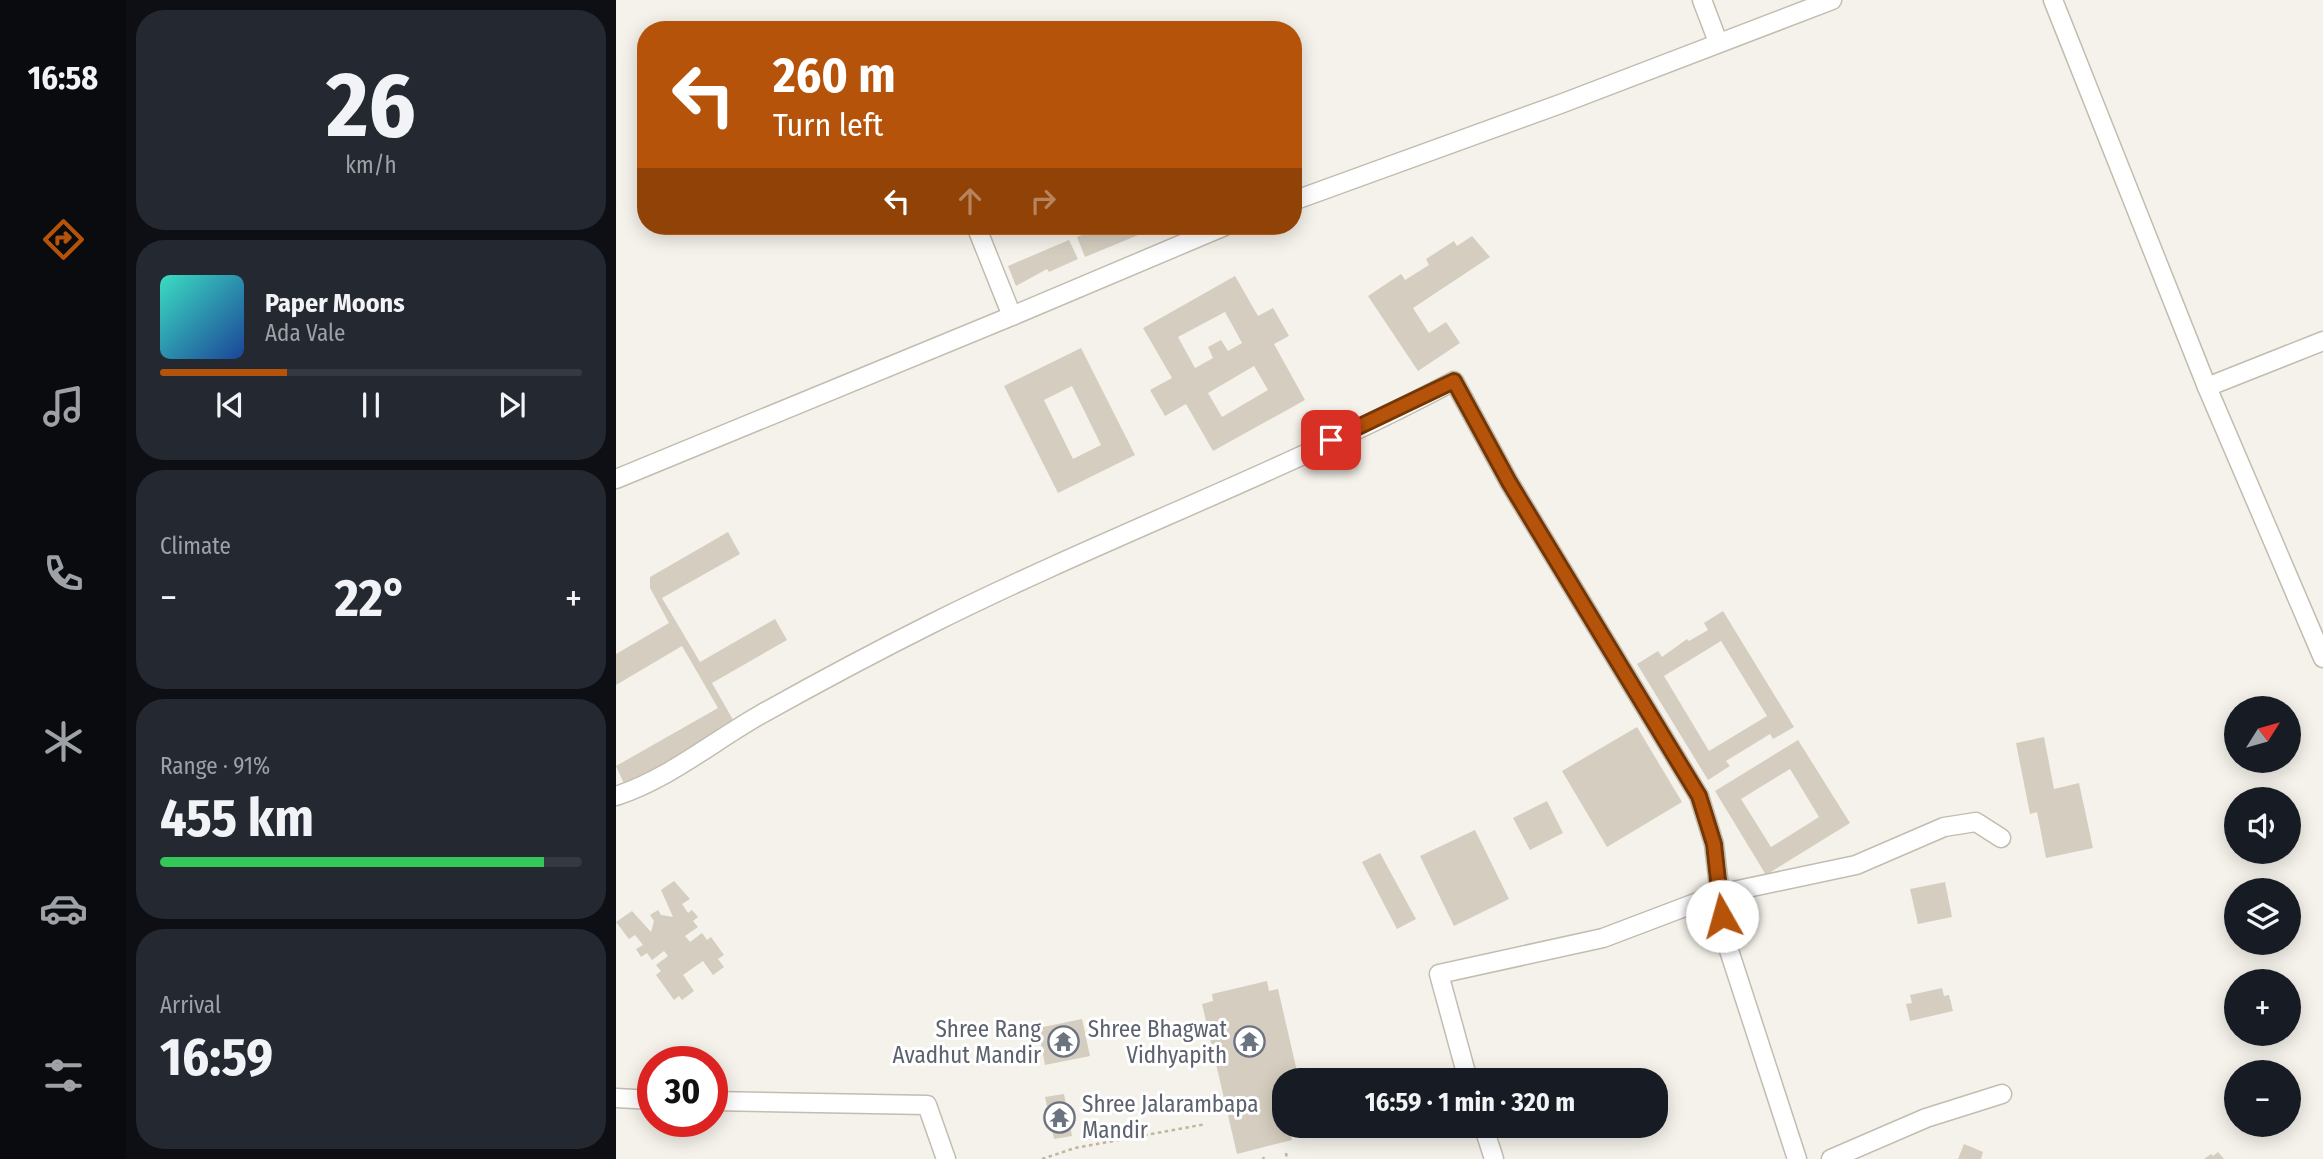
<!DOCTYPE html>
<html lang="en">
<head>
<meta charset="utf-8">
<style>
  body { margin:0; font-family:"Fira Sans Condensed",sans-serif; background:#242831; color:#f1f3f6; height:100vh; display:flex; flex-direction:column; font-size:26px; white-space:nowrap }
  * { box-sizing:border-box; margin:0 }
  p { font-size:23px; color:#9ea1a6 }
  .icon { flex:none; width:38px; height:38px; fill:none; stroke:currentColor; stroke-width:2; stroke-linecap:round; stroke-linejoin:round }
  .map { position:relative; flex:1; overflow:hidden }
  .details { display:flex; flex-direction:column; gap:10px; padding:10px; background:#0d0f14; width:490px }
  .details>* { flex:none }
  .hud { position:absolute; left:21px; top:21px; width:665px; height:214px; border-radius:28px; box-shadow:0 4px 18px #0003; background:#b45309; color:#fff; overflow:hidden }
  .needle { width:46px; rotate:53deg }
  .fabs { position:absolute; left:1608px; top:696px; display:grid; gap:14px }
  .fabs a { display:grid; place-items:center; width:77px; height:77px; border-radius:50%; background:#171b24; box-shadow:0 4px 18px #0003; font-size:35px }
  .speed { position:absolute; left:21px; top:1046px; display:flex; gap:14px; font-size:35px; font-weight:700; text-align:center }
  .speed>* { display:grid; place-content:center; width:91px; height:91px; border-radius:50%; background:#171b24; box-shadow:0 4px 18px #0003; line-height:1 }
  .speed .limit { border:10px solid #d22; background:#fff; color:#111 }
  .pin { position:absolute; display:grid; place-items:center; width:60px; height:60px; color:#fff; margin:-30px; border-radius:14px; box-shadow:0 4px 10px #0006 }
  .me { position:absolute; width:77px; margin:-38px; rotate:353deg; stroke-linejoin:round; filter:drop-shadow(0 0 5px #0008) }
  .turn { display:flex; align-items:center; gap:24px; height:147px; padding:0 21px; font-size:32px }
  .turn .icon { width:91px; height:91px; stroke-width:2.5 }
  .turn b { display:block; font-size:49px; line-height:60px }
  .lanes { display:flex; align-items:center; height:66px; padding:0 21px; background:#0003; justify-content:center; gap:35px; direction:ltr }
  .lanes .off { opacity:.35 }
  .big { font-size:52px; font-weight:700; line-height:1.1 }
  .details .card { flex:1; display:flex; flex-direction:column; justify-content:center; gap:10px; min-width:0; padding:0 24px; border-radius:28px; background:#242831 }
  .details .dial { align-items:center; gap:0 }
  .dial b { font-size:91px; line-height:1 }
  .song { display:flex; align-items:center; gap:21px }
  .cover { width:84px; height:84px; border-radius:10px; background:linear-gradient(135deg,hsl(170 70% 55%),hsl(220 70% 35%)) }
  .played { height:7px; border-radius:4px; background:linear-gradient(90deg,#b45309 30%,#363941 30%) }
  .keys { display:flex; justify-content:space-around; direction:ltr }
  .heat { display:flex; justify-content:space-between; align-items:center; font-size:38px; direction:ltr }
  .charge { height:10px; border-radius:5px; background:linear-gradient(90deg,#34c759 91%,#363941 0) }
  .trip { position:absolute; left:656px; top:1068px; width:396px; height:70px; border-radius:28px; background:#171b24; box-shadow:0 4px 18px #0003; font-weight:700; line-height:70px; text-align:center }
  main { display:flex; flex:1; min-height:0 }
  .menu { display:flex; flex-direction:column; width:126px; justify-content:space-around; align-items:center; background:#090b0e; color:#9ea1a6 }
  .menu .icon { width:49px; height:49px }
  .menu .current { color:#b45309 }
  .menu b { font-size:32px; color:#f1f3f6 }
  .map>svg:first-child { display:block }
  .building { fill:#d5cec0; fill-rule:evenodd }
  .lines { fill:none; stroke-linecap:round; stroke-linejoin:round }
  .street-casing { stroke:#c2bdb0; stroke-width:21 }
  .path { stroke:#c0b69f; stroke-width:2.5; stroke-dasharray:3.5 3.5; stroke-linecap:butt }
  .street { stroke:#fff; stroke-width:18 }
  .route-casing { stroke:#753606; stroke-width:18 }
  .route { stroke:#b45309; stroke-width:12 }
  .labels { text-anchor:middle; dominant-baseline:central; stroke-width:6; stroke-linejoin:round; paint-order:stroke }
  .worship-label { font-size:23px; fill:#5b616d; stroke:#fff; text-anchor:end }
</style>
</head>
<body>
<main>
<nav class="menu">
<b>16:58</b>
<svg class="icon current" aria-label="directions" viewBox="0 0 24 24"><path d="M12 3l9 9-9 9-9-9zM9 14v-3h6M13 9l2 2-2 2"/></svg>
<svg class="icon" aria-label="music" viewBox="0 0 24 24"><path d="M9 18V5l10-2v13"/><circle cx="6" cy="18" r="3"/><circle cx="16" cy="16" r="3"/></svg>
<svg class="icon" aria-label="phone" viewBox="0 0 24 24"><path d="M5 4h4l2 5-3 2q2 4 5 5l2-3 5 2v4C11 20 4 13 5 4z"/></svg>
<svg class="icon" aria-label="climate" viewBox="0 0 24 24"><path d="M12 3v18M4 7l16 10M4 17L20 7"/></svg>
<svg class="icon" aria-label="car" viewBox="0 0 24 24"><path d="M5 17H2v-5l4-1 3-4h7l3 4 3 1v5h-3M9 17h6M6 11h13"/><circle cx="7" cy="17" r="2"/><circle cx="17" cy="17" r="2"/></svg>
<svg class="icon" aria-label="filters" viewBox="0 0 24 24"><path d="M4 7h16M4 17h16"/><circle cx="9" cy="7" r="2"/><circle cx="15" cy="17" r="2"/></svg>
</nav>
<section class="details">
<div class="card dial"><b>26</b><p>km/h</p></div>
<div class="card">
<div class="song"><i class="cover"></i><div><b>Paper Moons</b><p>Ada Vale</p></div></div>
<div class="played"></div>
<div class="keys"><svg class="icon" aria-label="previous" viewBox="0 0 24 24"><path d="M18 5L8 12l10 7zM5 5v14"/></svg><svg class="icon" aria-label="pause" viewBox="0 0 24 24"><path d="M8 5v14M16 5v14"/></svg><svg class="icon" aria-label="next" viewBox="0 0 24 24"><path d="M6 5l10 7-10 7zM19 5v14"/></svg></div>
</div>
<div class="card"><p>Climate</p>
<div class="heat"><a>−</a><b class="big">22°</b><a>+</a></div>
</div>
<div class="card"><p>Range · 91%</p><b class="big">455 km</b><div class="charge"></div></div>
<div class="card"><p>Arrival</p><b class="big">16:59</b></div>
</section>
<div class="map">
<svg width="1707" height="1159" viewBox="0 0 1707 1159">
  <rect width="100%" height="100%" fill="#f4f2ea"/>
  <g class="building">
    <path d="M489,226H544L469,257L461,237Z"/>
    <path d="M856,236L874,257L797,308L813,333L830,322L844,343L802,371L752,296L785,274L789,280L813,265L810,259L838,241L841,246Z"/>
    <path d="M453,240L462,259L433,272L431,269L400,286L392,266Z"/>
    <path d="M619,276L642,316L657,308L673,336L658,344L689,400L597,451L570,404L549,416L534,390L556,378L527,328ZM609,312L626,343L612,351L605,340L592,347L597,358L579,368L562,337ZM638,366L652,390L606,417L592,393Z"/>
    <path d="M465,348L519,455L442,493L388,386ZM456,386L485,445L457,459L428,400Z"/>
    <path d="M112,532L124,554L46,598L84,662L159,619L171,640L96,683L120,725L10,788L0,766L102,708L66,646L0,685V654L53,623L34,588V577Z"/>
    <path d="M1107,611L1178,727L1157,739L1154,734L1110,761L1114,766L1092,780L1021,664L1042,651L1046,657L1071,639L1073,641L1092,630L1088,623ZM1105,641L1151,716L1093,751L1048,676Z"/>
    <path d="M1021,727L1066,802L991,847L946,771Z"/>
    <path d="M1428,737L1438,789L1463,783L1477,848L1430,858L1421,812L1414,814L1400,743Z"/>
    <path d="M1182,740L1234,823L1150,875L1099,791ZM1174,769L1203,817L1155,847L1125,799Z"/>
    <path d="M931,801L947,833L914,850L897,818Z"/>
    <path d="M1620,813V830L1612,821Z"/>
    <path d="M859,830L893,899L838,926L804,856Z"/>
    <path d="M764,853L800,919L781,929L746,862Z"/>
    <path d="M58,881L74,899L66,904L72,913L76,910L82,917L77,921L82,927L69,936L74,942L86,933L91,940L95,937L108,955L102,959L108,967L97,975L87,961L67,975L78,991L66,1000L63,996L58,1000L40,975L45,971L40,965L52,956L48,951L36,960L31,953L25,957L20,949L27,945L19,935L13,939L0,922L16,911L35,932L38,921L34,915L42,910L45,915L57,917L45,890Z"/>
    <path d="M1329,882L1336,917L1302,924L1294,889Z"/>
    <path d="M651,981L653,991L662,989L683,1080H668V1125H673L676,1140L621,1154L586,1004L597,1001L596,994Z"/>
    <path d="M1326,988L1328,996L1333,995L1337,1011L1294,1021L1290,1004L1296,1003L1294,995Z"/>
    <path d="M466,1019L474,1056L429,1065L422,1028Z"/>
    <path d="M448,1094L456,1136L438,1139L429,1097Z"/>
    <path d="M1348,1144L1367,1152L1365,1159H1342Z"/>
    <path d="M1602,1152L1608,1159H1588L1595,1154L1597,1156Z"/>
  </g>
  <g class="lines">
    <defs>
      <g id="street">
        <path d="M1086,0L1102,42"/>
        <path d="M1437,0L1591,387"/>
        <path d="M677,201L947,103L1216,0"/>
        <path d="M360,226L396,316L609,226"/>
        <path d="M1707,341L1591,387L1707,658"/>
        <path d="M0,479L396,316"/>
        <path d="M0,796C52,779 95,743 142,716C199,684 257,653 315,624C487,538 669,471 838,381L893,482L1083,796L1098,844L1109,938L1181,1159"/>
        <path d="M852,1080L823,974L987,938L1103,894L1240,865L1328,827L1360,822L1385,838"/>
        <path d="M0,1098L37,1100"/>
        <path d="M96,1101L311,1105L330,1159"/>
        <path d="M867,1125L878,1159"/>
        <path d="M1215,1159L1310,1118L1386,1094"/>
      </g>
    </defs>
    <use href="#street" class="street-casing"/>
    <g class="path">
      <path d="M670,1153L671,1159"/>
      <path d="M647,1157L648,1159"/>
      <path d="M426,1159L459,1148L590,1124"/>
    </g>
    <use href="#street" class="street"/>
  </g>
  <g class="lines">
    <defs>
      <path id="route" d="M715,440L838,381L893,482L1083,796L1098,844L1106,916"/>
    </defs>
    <use href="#route" class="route-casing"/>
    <use href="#route" class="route"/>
  </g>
  <defs>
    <symbol id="temple-ring" viewBox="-11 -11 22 22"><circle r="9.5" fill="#fff" stroke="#6b7280" stroke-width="1.5"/><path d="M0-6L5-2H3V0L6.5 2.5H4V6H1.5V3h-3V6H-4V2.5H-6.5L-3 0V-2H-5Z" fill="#6b7280"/></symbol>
  </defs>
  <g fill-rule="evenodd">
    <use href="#temple-ring" x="430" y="1024" width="35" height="35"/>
    <use href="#temple-ring" x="616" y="1024" width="35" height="35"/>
    <use href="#temple-ring" x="426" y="1100" width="35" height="35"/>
  </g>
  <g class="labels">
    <g class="worship-label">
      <text x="425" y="1029">Shree Rang<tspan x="425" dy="26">Avadhut Mandir</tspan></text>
      <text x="611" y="1029">Shree Bhagwat<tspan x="611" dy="26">Vidhyapith</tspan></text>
      <text x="466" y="1104" text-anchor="start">Shree Jalarambapa<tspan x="466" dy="26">Mandir</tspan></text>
    </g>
  </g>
</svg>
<div class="fabs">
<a><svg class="needle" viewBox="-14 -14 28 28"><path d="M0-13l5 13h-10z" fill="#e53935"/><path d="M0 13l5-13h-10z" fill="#9ea1a6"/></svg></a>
<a><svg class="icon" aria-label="sound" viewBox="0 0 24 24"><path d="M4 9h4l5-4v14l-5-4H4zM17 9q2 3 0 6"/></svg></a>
<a><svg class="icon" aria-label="layers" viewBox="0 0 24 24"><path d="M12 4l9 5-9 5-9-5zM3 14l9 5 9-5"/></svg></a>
<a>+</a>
<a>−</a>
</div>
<div class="speed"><div class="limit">30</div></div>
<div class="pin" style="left:715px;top:440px;background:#d93025"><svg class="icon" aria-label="arrive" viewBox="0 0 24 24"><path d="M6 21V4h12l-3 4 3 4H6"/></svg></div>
<svg class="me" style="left:1106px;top:916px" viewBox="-20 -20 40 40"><circle r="19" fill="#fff"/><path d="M0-13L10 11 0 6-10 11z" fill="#b45309"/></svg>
<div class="trip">16:59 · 1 min · 320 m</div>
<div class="hud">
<div class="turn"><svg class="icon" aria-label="left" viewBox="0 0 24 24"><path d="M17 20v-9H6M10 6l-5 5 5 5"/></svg><div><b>260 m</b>Turn left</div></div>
<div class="lanes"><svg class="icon" aria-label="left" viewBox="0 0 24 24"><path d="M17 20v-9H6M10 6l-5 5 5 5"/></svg><svg class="icon off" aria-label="ahead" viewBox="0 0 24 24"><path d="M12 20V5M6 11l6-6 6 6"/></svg><svg class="icon off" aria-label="right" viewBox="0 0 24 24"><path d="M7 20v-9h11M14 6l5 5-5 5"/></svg></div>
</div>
</div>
</main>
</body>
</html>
